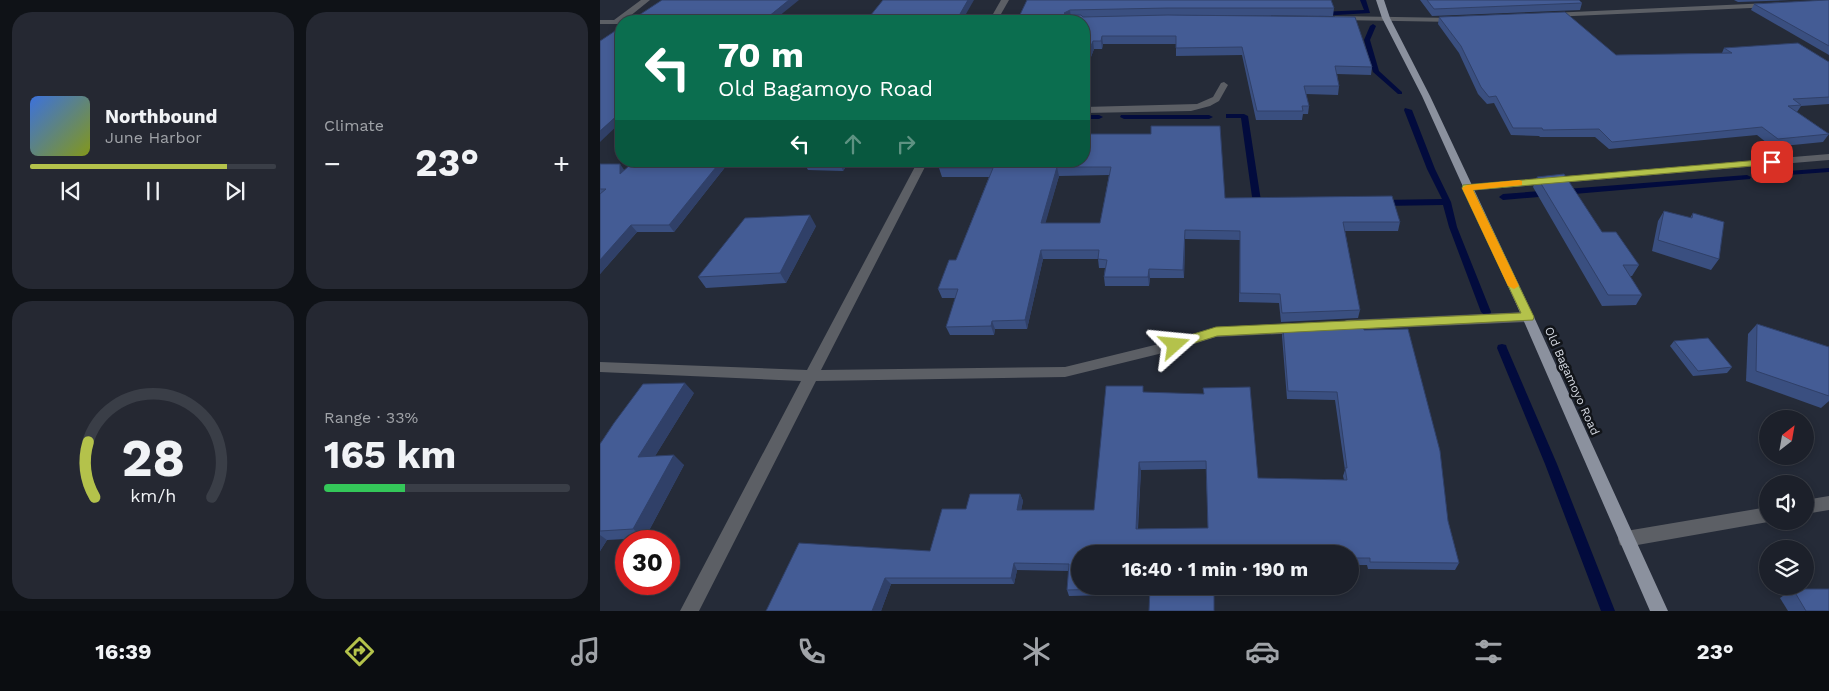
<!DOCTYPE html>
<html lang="en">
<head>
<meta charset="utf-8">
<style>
  body { margin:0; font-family:"Work Sans",sans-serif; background:#252832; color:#f1f3f6; height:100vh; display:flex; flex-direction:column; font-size:19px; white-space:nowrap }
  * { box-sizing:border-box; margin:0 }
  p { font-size:16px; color:#a0a3a8 }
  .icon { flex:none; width:28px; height:28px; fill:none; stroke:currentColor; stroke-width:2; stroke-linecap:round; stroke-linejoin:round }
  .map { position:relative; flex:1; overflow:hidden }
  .sheet { display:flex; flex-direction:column; gap:12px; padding:12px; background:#0f1217; width:600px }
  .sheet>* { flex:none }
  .top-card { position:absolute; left:15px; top:15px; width:475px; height:152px; border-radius:20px; box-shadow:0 2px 8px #0003,0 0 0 1px #3a3e47; background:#0b6e4f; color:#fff; overflow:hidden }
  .needle { width:32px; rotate:31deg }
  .fabs { position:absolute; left:1159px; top:410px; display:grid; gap:10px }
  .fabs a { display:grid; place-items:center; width:55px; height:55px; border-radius:50%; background:#1c202a; box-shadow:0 2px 8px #0003,0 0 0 1px #3a3e47; font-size:25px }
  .speed { position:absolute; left:15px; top:530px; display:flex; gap:10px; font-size:25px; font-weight:700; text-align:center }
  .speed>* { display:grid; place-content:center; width:65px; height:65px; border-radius:50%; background:#1c202a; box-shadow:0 2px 8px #0003,0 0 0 1px #3a3e47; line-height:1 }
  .speed .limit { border:8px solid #d22; background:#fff; color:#111 }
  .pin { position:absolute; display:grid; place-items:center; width:42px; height:42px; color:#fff; margin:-21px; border-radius:10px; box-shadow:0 2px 8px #0006 }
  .me { position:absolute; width:55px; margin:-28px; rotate:72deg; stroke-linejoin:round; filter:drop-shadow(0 0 4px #0008) }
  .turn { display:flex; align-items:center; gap:18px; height:105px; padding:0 20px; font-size:22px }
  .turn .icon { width:65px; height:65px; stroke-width:2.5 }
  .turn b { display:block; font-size:35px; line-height:42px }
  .lanes { display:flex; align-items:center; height:48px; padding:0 20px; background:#0003; justify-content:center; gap:25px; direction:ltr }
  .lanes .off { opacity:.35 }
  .big { font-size:38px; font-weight:700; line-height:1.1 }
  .sheet .tile { flex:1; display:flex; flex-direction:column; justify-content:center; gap:8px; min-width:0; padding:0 18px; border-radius:20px; background:#252832 }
  .sheet .dial { align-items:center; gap:0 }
  .dial svg { height:130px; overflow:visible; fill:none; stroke:#3a3e47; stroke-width:7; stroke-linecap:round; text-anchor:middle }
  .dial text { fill:#f1f3f6; stroke:none }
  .song { display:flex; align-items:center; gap:15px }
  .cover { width:60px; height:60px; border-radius:8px; background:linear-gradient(135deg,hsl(220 70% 55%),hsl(70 70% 35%)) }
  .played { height:5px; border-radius:2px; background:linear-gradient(90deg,#b4c24b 80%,#3a3e47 80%) }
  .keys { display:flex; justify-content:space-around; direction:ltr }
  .heat { display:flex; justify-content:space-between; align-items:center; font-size:28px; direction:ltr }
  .charge { height:8px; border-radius:4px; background:linear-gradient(90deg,#34c759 33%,#3a3e47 0) }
  .sheet .tiles { flex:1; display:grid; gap:12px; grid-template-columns:repeat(2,1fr) }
  .trip { position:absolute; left:471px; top:545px; width:288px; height:50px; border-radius:25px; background:#1c202a; box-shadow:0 2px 8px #0003,0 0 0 1px #3a3e47; font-weight:700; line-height:50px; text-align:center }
  .dock { display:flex; height:80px; justify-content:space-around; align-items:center; background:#0b0d11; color:#a0a3a8 }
  .dock .icon { width:35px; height:35px }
  .dock .active { color:#b4c24b }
  .dock b { font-size:22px; color:#f1f3f6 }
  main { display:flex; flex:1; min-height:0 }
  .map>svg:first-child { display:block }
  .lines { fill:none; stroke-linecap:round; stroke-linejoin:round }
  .stream { fill:#020b3d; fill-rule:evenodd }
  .street { fill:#5c5f65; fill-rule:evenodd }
  .primary { fill:#8b919e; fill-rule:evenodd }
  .wall { fill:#3a4f80; fill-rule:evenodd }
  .shaded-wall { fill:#304068 }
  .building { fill:#445c95; stroke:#304068; fill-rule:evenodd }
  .route { fill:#b4c24b; stroke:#757e31 }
  .slow { fill:#f59e0b }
  .labels { text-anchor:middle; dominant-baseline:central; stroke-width:5; stroke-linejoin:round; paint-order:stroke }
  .street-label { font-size:12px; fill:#d6dae3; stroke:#111419 }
</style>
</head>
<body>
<main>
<section class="sheet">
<div class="tiles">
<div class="tile">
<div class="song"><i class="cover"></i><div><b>Northbound</b><p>June Harbor</p></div></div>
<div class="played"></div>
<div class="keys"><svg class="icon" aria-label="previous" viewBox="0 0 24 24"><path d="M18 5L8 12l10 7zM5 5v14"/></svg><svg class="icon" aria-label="pause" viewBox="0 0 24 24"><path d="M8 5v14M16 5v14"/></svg><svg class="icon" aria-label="next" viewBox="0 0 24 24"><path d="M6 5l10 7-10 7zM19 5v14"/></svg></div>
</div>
<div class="tile"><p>Climate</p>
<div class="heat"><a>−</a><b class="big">23°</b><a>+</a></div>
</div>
<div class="tile dial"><svg viewBox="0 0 100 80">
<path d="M14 69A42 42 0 1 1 86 69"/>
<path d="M14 69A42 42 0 0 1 10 35" stroke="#b4c24b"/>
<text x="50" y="56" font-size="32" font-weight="700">28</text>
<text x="50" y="72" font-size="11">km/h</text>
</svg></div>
<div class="tile"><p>Range · 33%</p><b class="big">165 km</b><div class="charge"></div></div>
</div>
</section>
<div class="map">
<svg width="1229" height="611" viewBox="0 0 1229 611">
  <rect width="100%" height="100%" fill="#252b38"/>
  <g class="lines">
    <g class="stream">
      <path d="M760,0H766L770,13L720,16L717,14L720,12L764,10Z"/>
      <path d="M596,13L598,14V16L540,18L537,16L540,14Z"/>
      <path d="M773,24L776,26L770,40L779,71L802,92V94H798L773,72L764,40L770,26Z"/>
      <path d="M805,108L812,110L835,169L851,202L857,227L891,312L890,315L886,316L881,312L849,227L843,205L782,206L778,203L782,200L842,199L827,169L804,110Z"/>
      <path d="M626,114H644L648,116L661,201L665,202L666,204L665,206L657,207L653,204L641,118H626Z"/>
      <path d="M484,115H499L503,117L499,119H484Z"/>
      <path d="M521,115H609L613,117L609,119H524L520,117Z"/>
      <path d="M1229,168V172L1176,176L1172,174L1176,172Z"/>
      <path d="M1147,175L1151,177L1150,179L903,200L899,197L903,194Z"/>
      <path d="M902,344L906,345L907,348L957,464L1015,611H1001L945,464L897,348L898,345Z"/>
    </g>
    <g class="street">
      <path d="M41,0H50L24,21H21V24H0V20H14Z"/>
      <path d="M401,0H409L397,21H389Z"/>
      <path d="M1170,3H1173V7L951,17L947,15L951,13Z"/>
      <path d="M735,16L856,18L860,20L856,22L738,20H735Z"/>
      <path d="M624,82L628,85L619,101L610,106L591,111L484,113V107L597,104L613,97L621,83Z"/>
      <path d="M1229,154V160L867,191L862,188L867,185Z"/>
      <path d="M318,161H328L221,370L465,367L575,340L616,327L699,323L704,325L705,328L704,331L699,333L616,337L575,350L465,377L216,381L99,611H80L201,381L0,372V362L207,370Z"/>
      <path d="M928,312L932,314L934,317L932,320L928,322L747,330L742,328L741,325L742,322L747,320Z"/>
      <path d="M1229,496V510L1205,514V500Z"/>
      <path d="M1168,507V522L1026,547L1020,545L1018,539L1020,533L1026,531Z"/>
    </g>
    <path class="primary" d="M776,0H784L790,18L830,96L934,317L1068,611H1050L922,317L822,96L782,18Z"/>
  </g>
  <g class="wall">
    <path d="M427,0L734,8L733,16L568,15L772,67L771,75L737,74L739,86L738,95L706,94L709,106L708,114H703L702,120H656L642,55L576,56V44H503L502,49H494L484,75V21Z"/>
    <path d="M820,0H979L982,3L980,10L832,16Z"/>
    <path d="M1134,0H1190L1138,2Z"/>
    <path d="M1229,0V55L1151,10L1154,4Z"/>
    <path d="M839,17L1016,55L1122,53L1124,48L1229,62V104L1201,106L1197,112L1229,134L1223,142L1172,147L1157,135L1009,149L995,137H940L939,136L911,135L894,103L887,104L878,94L859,53L838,24Z"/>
    <path d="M484,134L625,198L800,222L798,231H745L760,310L758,318L681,322L679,303L639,302L640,240L585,239L584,278H550L549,286H505L504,277L505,268H499L498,259H443L427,329H395L394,335H350L346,327L356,298H342L338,289L356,260L389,177H342L339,168ZM509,175L500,223H445L459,176Z"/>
    <path d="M203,161H250L243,171L208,170Z"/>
    <path d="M0,164L24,170L126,166L74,232H37L0,274Z"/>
    <path d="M937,177L1039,265L1032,276H1030L1042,295L1036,305L1002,306L933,187Z"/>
    <path d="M1064,211L1090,218L1093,213L1119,259L1111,270L1052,251L1058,221Z"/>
    <path d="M216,226L186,283L106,288L98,277Z"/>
    <path d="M1157,324L1229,347V401L1221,408L1146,381L1148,334Z"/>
    <path d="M683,328L764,330L848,521L859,563L855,570L768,569L767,565H750V554H480V586H666L630,587V592L469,596L467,590L469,571L417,570L414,584H291L281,611H166L330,551L366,509L420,494L423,501L421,510H494L544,392L658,478L744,480L743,476L745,470L735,400L687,399L682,336ZM606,469L608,528L538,529L541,470Z"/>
    <path d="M1074,341L1132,367L1127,373L1093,376L1070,346Z"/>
    <path d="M94,393L55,456L84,465L45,538L7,540L0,551V444Z"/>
    <path d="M1193,589L1229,611H1188L1180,598Z"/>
  </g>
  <g class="shaded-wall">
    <path d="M189,0H199L173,21H163Z"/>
    <path d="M368,0H374L362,21H356Z"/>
    <path d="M470,10L471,17L465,21L464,13Z"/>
    <path d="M502,36L503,44L502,49L501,41Z"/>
    <path d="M493,41L494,49L484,75V64Z"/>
    <path d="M21,112V122L0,142V131Z"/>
    <path d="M121,161H123L126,166L74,232L69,225Z"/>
    <path d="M239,161H250L243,171Z"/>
    <path d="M20,164L25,171L20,174Z"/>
    <path d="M457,167L459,176L443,232L441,223Z"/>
    <path d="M210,215L216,226L186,283L180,273Z"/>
    <path d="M31,225L37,232L0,274V260Z"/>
    <path d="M585,230V239L584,278L583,270Z"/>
    <path d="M441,250L443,259L427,329L425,320Z"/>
    <path d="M549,269L550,278L549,286L548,277Z"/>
    <path d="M392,321L395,329L394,335L391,326Z"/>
    <path d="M85,383L94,393L49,466L38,457Z"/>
    <path d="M74,455L84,465L45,538L33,529Z"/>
    <path d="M539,462L541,470L537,536L536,529Z"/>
    <path d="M420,494L423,501L420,517L417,510Z"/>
    <path d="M0,535L7,540L0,551Z"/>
    <path d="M414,563L417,570L414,584L411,578Z"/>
    <path d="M285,578L291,584L281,611H272Z"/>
  </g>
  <g class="building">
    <path d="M62,0H189L163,21H30Z"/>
    <path d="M283,0H368L356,21H266Z"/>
    <path d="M427,0H731L734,8H568L470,10L464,13L466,15H481L483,17L568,15L755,17L772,67L735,66L739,86H704L709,106H702L703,111H657L642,47L576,48V36H502L501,41H493L484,64V21H417Z"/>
    <path d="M827,0H979L982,3L834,9Z"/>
    <path d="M1229,0V46L1154,4L1227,0Z"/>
    <path d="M965,12L1016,55L1132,53L1124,48L1198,43L1229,62V97L1193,99L1201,105L1188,106L1229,134L1178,139L1162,127L1012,142L999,129L943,130L942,128H913L896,96L889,97L881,87L861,46L839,17Z"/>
    <path d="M21,27V112L0,131V41Z"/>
    <path d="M551,126H620L625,198L792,196L800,222H743L760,310L682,313L680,294L640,293V231L585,230L583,270L549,269L548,277H504L507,260L498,259L499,250H441L425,320L392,321L391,326L346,327L358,289H338L349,260H356L393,168H339L342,161H484V134H551ZM457,167H511L500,223H441Z"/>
    <path d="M43,161H121L69,225H31L0,260V194L6,189H0V164H20V174L30,165H40Z"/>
    <path d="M964,174L1002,232H1016L1039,265H1023L1042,295H1008L937,177Z"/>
    <path d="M1064,211L1092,218L1093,213L1124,222L1119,259L1058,240Z"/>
    <path d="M210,215L180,273L98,277L145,218Z"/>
    <path d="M763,324L764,330L808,329L840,451L848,521L859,563L770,562V558H750V554H480V586H614V611H549L550,588L467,590L469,564L414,563L411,578H285L272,611H166L199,543L330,551L342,509H366L370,494H420L417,510H494L506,386H543V392L604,394L603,388L650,387L658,478L747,480L745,468H747L737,392L688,391L683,328ZM606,461L608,528L536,529L539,462Z"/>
    <path d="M1157,324L1229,347V396L1156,371Z"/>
    <path d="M1108,338L1132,367L1098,371L1074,341Z"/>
    <path d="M85,383L38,457L74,455L33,529L0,531V444L14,423L43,384Z"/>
    <path d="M1193,589H1229V611H1206Z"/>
  </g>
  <path class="route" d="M1172,159L1176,162L1175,164L873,190L934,317L933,320L617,336L575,349L571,348L569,345L571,341L616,327L921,313L862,188L863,185Z"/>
  <path class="slow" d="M919,180L922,181V185L873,190L919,286L914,289L908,286L862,188L867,185Z"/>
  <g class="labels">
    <g class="street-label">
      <text transform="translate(972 381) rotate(66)">Old Bagamoyo Road</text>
    </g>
  </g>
</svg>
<div class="fabs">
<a><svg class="needle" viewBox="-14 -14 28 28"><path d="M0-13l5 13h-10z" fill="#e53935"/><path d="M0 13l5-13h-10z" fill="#a0a3a8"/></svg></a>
<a><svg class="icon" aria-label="sound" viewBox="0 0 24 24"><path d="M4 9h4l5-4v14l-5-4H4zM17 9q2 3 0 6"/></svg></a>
<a><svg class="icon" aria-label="layers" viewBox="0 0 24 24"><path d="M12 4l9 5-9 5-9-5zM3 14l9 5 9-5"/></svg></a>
</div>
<div class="speed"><div class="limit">30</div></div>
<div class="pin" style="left:1172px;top:162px;background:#d93025"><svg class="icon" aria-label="arrive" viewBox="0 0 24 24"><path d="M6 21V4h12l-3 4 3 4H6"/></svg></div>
<svg class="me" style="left:575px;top:345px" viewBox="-20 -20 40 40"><path d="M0-17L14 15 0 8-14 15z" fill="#b4c24b" stroke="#fff" stroke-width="4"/></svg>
<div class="trip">16:40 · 1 min · 190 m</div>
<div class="top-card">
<div class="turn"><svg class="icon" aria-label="left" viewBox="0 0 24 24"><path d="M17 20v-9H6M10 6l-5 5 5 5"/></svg><div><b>70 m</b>Old Bagamoyo Road</div></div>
<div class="lanes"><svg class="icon" aria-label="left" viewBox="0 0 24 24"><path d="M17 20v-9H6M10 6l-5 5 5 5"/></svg><svg class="icon off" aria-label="ahead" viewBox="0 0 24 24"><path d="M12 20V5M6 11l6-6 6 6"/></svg><svg class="icon off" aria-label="right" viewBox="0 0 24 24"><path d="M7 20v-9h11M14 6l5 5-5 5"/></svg></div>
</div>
</div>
</main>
<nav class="dock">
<b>16:39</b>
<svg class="icon active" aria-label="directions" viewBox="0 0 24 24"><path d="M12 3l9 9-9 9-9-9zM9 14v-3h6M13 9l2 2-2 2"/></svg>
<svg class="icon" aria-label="music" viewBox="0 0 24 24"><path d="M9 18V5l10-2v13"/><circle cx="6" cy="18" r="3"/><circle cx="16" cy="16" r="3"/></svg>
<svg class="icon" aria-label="phone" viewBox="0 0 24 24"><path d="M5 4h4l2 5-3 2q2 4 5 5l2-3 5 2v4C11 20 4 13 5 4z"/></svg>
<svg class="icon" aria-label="climate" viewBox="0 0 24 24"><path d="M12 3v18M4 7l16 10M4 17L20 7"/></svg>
<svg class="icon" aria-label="car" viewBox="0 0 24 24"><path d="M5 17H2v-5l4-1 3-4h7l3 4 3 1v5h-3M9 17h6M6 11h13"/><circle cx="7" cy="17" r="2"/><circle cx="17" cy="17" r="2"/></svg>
<svg class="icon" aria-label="filters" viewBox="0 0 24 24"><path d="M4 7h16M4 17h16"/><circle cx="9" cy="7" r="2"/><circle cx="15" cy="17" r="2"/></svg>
<b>23°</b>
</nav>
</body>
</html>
